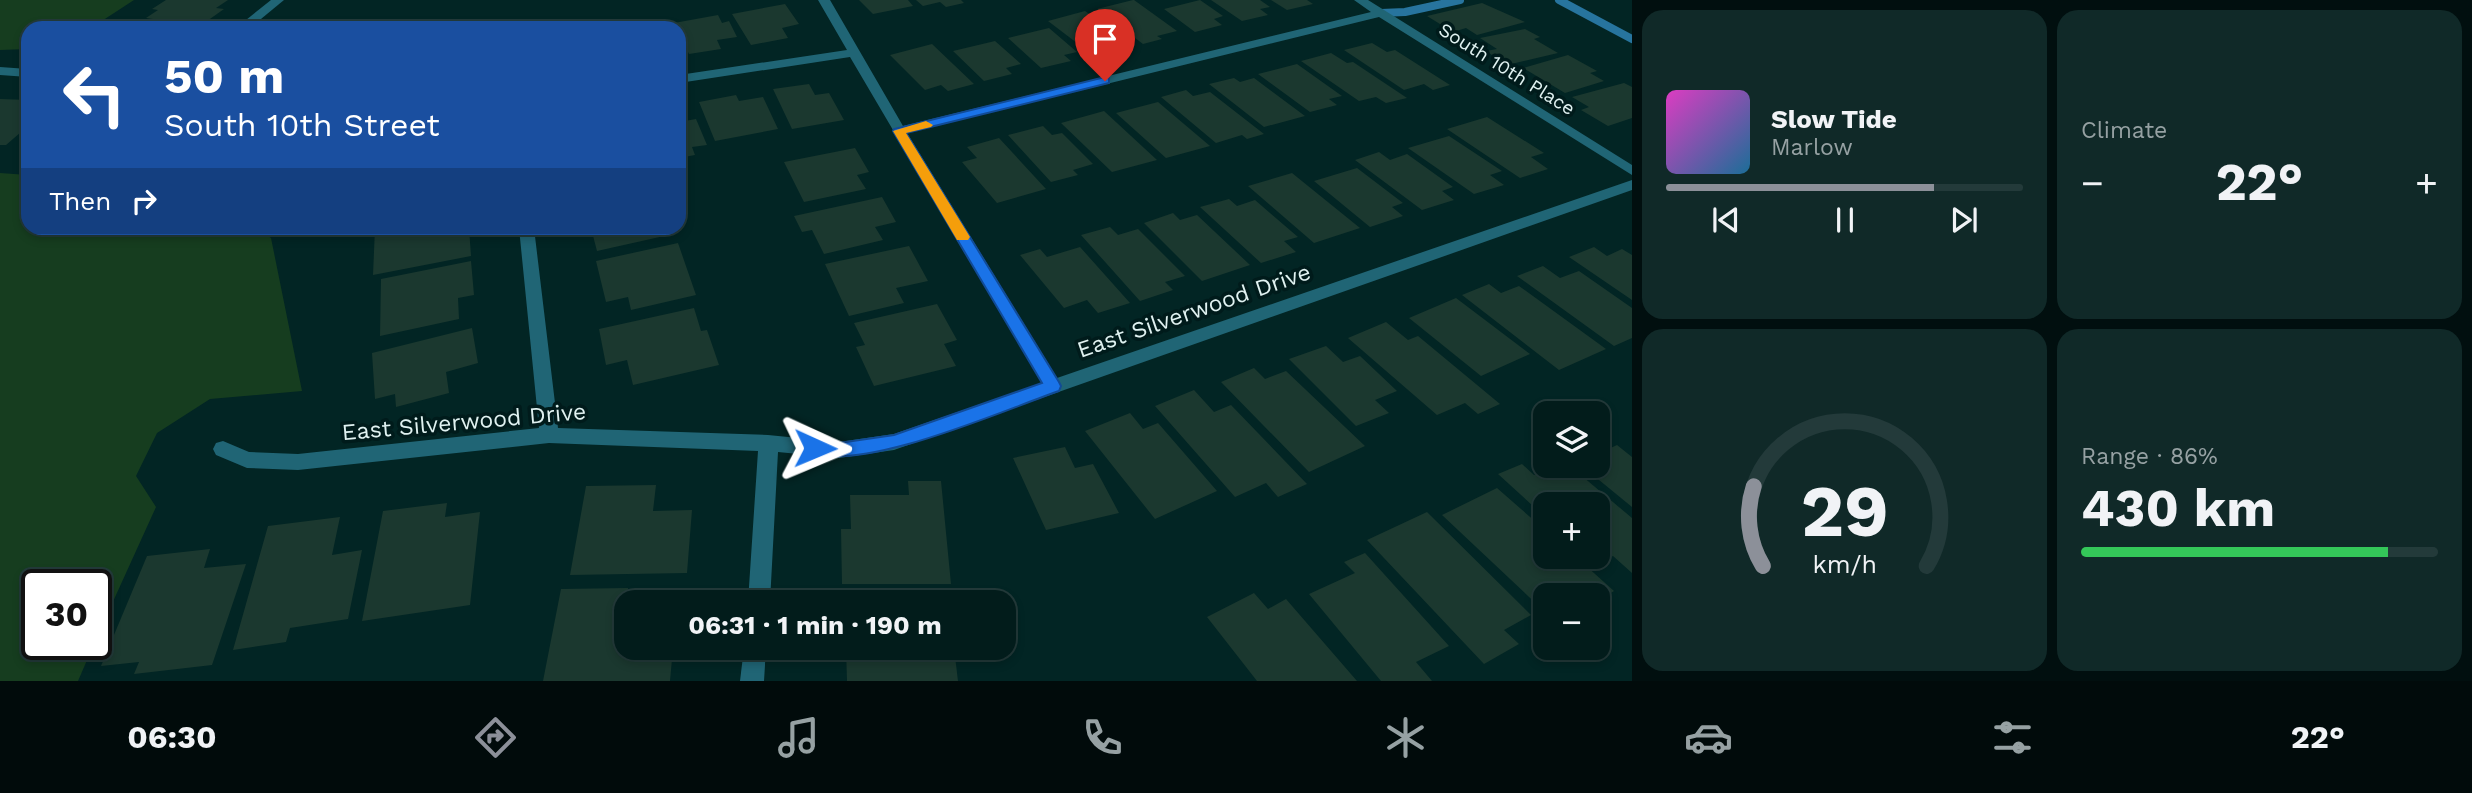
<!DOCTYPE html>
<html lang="en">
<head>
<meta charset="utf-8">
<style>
  body { margin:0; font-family:"Work Sans",sans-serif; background:#102928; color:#f1f3f6; height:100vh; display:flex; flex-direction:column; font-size:26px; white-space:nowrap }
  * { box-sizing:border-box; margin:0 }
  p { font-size:23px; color:#96a1a3 }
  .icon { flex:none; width:38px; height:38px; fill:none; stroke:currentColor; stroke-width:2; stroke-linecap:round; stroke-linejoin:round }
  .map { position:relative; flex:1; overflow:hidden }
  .panel { display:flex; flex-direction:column; gap:10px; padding:10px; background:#010f0f; width:840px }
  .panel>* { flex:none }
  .hud { position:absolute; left:21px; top:21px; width:665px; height:214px; border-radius:21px; box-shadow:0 4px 10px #0003,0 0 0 2px #233a3a; background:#1a4fa0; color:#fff; overflow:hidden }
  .fabs { position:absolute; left:1533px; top:401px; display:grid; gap:14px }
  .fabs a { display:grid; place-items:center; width:77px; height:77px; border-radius:14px; background:#021c1b; box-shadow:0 4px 10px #0003,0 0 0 2px #233a3a; font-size:35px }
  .speed { position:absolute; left:21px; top:569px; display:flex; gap:14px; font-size:35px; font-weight:700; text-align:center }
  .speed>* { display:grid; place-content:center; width:91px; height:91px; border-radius:50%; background:#021c1b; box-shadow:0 4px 10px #0003,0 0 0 2px #233a3a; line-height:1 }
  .speed .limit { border:4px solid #111; border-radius:10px; background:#fff; color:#111 }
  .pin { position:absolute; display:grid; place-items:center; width:60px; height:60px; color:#fff; margin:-72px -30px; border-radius:50% 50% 50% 0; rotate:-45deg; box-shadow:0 0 7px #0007 }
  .pin .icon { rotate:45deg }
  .me { position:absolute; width:77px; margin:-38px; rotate:91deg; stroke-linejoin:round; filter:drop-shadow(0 0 5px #0008) }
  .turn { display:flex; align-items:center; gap:24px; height:147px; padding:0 28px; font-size:32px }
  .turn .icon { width:91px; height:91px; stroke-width:2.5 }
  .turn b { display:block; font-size:49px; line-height:60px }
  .then { display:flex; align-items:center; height:66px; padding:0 28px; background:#0003; gap:14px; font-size:26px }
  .big { font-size:52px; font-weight:700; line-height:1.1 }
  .panel .widget { flex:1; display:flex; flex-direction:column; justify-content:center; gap:10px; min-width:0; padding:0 24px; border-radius:21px; background:#102928 }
  .panel .dial { align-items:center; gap:0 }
  .dial svg { height:182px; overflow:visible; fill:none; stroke:#233a3a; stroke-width:7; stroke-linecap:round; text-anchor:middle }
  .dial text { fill:#f1f3f6; stroke:none }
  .song { display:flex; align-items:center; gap:21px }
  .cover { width:84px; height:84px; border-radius:10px; background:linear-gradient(135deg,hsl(310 70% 55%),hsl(200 70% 35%)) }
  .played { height:7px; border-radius:4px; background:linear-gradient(90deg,#8c9099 75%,#233a3a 75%) }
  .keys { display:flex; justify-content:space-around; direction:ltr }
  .heat { display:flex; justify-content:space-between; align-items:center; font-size:38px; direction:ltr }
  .charge { height:10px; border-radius:5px; background:linear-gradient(90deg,#34c759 86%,#233a3a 0) }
  .panel .tiles { flex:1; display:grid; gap:10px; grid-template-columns:repeat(2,1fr) }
  .trip { position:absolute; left:614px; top:590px; width:402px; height:70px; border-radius:21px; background:#021c1b; box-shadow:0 4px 10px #0003,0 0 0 2px #233a3a; font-weight:700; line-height:70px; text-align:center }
  .dock { display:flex; height:112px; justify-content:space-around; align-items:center; background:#010b0b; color:#96a1a3 }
  .dock .icon { width:49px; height:49px }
  .dock .active { color:#8c9099 }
  .dock b { font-size:32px; color:#f1f3f6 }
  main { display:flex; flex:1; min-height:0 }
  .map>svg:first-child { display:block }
  .green { fill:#163d1f }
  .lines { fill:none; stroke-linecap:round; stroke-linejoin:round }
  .stream { stroke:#27749e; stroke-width:8 }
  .building { fill:#1b382f }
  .minor { fill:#206575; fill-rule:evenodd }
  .route { fill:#1a73e8; stroke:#114b97; stroke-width:2 }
  .slow { fill:#f59e0b }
  .labels { text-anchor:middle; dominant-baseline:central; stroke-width:7; stroke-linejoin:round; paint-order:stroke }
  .far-street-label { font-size:19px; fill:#e0f2f1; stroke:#001b1b }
  .street-label { font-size:23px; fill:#e0f2f1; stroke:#001b1b }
</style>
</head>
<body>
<main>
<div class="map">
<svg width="1632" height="681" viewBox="0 0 1632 681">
  <rect width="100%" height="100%" fill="#022524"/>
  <g class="green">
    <path d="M0,0H134L91,28H28V49L0,50Z"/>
    <path d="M0,173L28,175V228H257L271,238L302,391L210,399L157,433L136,476L156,507L96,639V584H37V644H94L78,681H0Z"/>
  </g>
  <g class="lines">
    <g class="stream">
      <path d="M1559,0L1632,39"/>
      <path d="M1381,13L1405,12L1460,0"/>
    </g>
  </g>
  <g class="building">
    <path d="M166,0H228L216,8L224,9L200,26L146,18L158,10L152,9Z"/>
    <path d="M859,0H908L913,6L873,14Z"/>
    <path d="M916,0H961L964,3L946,7L940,2L923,6Z"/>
    <path d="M1133,0H1134L1177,31L1157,36L1162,39L1143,44L1097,9Z"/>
    <path d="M1200,0L1223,16L1214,19L1222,25L1195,32L1164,9Z"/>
    <path d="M1211,0H1260L1270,7L1260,9L1268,15L1242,21Z"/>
    <path d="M1271,0H1307L1313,4L1287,10Z"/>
    <path d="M1482,3L1525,22L1477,35L1466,28L1453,32L1427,16Z"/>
    <path d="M785,4L799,24L782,28L788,38L751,45L732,14Z"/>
    <path d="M1085,11L1128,41L1110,47L1115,50L1094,56L1048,21Z"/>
    <path d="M718,15L722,23L729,21L737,37L717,40L721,49L689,54L674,23Z"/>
    <path d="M127,22L157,27V28H117Z"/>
    <path d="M286,22L320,26V28H279Z"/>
    <path d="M1049,28L1077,52L1064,55L1071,61L1041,68L1008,38Z"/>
    <path d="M1525,29L1540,37L1534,39L1558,53L1507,65L1486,51L1497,49L1480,38Z"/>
    <path d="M995,41L1021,64L1006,68L1012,74L984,81L953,51Z"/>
    <path d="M1372,43L1387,52L1395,50L1450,85L1433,90L1424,84L1404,90L1344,50Z"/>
    <path d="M932,44L974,84L948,91L941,85L925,90L890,55Z"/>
    <path d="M1331,53L1347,63L1353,62L1407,98L1386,103L1376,97L1359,101L1301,61Z"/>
    <path d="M1568,55L1597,71L1590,73L1604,81L1565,93L1523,68Z"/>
    <path d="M1297,64L1342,96L1329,99L1337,105L1310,112L1258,74Z"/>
    <path d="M1234,78L1240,82L1254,78L1305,116L1264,127L1209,84Z"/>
    <path d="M1624,83L1632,87V118L1608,126L1581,110L1589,107L1572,97Z"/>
    <path d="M809,84L815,95L829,93L844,120L792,129L773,89Z"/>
    <path d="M1186,90L1193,96L1210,92L1264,134L1247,139L1242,135L1216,143L1161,97Z"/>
    <path d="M736,95L739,101L763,97L778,129L715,141L699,102Z"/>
    <path d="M0,99L28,100V109L20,116H28V126L6,145H0Z"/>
    <path d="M1158,102L1210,146L1166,158L1116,113Z"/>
    <path d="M1104,111L1157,160L1112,172L1061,123Z"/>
    <path d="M1487,117L1544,153L1531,157L1548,169L1520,178L1447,129Z"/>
    <path d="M696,119L707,145L692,147L695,155L679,158V122Z"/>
    <path d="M1043,126L1052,135L1062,133L1093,164L1073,170L1078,175L1051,182L1008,135Z"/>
    <path d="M1449,136L1502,171L1490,175L1504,185L1474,194L1408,148Z"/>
    <path d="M999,138L1046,189L997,203L962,162L977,158L967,147Z"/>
    <path d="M855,148L869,172L857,175L866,189L804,202L784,162Z"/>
    <path d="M1379,152L1390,160L1407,154L1453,187L1442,191L1454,200L1422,210L1355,160Z"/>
    <path d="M1357,168L1403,203L1392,207L1403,216L1370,227L1314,181Z"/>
    <path d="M1292,173L1360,228L1314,243L1248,186Z"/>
    <path d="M882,197L896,222L875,227L883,240L824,254L812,230L802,232L794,216Z"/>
    <path d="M1229,199L1237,206L1255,200L1298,237L1284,241L1296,252L1261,263L1200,207Z"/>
    <path d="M1173,213L1180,220L1197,215L1250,265L1202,281L1144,223Z"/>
    <path d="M1110,227L1118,235L1138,229L1185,276L1165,282L1173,290L1140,301L1081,235Z"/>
    <path d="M375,228H469L471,256L373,275Z"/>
    <path d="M591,228H671L673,234L597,251Z"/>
    <path d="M678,243L696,295L631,310L628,297L606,302L596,261Z"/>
    <path d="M909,246L928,281L896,288L904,303L849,316L825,264Z"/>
    <path d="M1080,247L1130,303L1098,313L1087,300L1064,308L1020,255L1040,249L1047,257Z"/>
    <path d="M1594,247L1607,256L1622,249L1632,255V300L1569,257Z"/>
    <path d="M471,261L474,295L458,298L459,319L380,336L381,279Z"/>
    <path d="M1543,266L1560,278L1579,271L1632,308V338L1614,346L1517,276Z"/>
    <path d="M1489,284L1501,293L1519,286L1606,349L1559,370L1462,295Z"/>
    <path d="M1456,298L1530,354L1481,376L1409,318Z"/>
    <path d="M937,304L957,340L944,344L956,366L874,386L856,347L865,345L854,323Z"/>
    <path d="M694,308L701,331L707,330L719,365L633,385L627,360L606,365L599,329Z"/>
    <path d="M1386,322L1408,340L1418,336L1500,404L1478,414L1465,403L1437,415L1348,338Z"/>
    <path d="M472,328L478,363L446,372L449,393L396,407L395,394L375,399L372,353Z"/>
    <path d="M1326,346L1343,362L1360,356L1397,391L1375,400L1389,413L1356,426L1289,359Z"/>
    <path d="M1254,368L1265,379L1286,371L1365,446L1309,472L1221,382Z"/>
    <path d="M1194,390L1214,412L1231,405L1307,484L1278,497L1266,483L1235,497L1155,406Z"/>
    <path d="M1130,413L1143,429L1158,423L1217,491L1155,519L1085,431Z"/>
    <path d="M1617,445L1632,457V507L1582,466H1598V454Z"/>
    <path d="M1065,447L1075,468L1093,464L1119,513L1046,530L1013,458Z"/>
    <path d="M1522,464L1534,475L1554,466H1570L1632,518V573L1613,556L1597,564L1589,556H1598V504H1545V517L1498,474Z"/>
    <path d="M908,481H941L951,584H842L841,529H851L850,495H909Z"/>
    <path d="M656,485L653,511L692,510L687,573L570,575L586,486Z"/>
    <path d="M1497,488L1545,530V556H1575L1614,591L1598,601V595H1545V612L1442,515Z"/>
    <path d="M447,503L445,517L480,512L470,605L362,621L383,511Z"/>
    <path d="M1427,512L1531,615L1504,630L1519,644L1484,664L1367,540Z"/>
    <path d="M340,517L332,555L362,550L348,619L290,628L286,642L233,650L268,526Z"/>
    <path d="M210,549L204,568L246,564L212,665L134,674L139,662L101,666L147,556Z"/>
    <path d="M1365,553L1449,646L1416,662L1432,681H1381L1309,594L1355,573L1344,562Z"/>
    <path d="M628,588L625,613L626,648H673L670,681H543L561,589Z"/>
    <path d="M1254,593L1268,609L1286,599L1357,681H1257L1207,617Z"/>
    <path d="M846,648H954L958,681H847Z"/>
  </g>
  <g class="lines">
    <g class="minor">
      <path d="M271,0H284L250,28H236Z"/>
      <path d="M818,0H830L903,126L1371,12L1354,0H1368L1632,165V175L1379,17L907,133L1057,378L1632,180V190L894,450L839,458L778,452L770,602H748L758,451L549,443L298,470L247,468L216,455L213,449L216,443L223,441L249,452L298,454L539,428L519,228H534L558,428L768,435L839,442L894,434L1042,383L850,57L679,83V75L847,50Z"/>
      <path d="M0,67L28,69V77L0,75Z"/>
      <path d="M744,648H766L764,681H740Z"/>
    </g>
  </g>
  <path class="route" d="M1105,77L1109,78V83L906,133L1059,382L1061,386L1059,391C1001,411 865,472 809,453L807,448L809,443L815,441L839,443L894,435L1042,383L893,131L894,129Z"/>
  <path class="slow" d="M926,121L933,125L931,127L906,133L970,237L968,240H957L893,131Z"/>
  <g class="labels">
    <g class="far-street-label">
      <text transform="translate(1507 69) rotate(32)">South 10th Place</text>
    </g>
    <g class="street-label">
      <text transform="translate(1194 311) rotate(-19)">East Silverwood Drive</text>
      <text transform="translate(464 422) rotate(-5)">East Silverwood Drive</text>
    </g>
  </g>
</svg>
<div class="fabs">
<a><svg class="icon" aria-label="layers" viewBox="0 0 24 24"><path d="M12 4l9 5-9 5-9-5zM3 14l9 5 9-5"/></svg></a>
<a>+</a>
<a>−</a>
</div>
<div class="speed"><div class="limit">30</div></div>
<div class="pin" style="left:1105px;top:81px;background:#d93025"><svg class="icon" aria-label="arrive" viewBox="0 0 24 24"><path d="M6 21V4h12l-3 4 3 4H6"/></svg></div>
<svg class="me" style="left:815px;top:448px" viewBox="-20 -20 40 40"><path d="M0-17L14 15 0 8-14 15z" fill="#1a73e8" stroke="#fff" stroke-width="4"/></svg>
<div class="trip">06:31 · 1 min · 190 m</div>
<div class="hud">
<div class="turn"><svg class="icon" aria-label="left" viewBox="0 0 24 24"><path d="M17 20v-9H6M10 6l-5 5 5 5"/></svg><div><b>50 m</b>South 10th Street</div></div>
<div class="then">Then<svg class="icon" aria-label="right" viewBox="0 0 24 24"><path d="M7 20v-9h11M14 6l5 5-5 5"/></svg></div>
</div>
</div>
<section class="panel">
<div class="tiles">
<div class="widget">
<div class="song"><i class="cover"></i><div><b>Slow Tide</b><p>Marlow</p></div></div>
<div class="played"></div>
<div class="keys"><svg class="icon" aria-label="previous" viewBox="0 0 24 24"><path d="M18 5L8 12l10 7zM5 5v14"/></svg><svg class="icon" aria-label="pause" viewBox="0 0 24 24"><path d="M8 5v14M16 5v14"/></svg><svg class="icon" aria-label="next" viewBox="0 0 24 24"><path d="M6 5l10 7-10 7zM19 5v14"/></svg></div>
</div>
<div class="widget"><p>Climate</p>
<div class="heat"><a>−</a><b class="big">22°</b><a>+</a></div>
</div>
<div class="widget dial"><svg viewBox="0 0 100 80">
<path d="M14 69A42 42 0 1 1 86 69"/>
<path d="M14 69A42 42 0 0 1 10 34" stroke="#8c9099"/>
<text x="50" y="56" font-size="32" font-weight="700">29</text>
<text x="50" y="72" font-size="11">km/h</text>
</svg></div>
<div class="widget"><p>Range · 86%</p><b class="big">430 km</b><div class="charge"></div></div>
</div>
</section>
</main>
<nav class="dock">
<b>06:30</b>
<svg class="icon active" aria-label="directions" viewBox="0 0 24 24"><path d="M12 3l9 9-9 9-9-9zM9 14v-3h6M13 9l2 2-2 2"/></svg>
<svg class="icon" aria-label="music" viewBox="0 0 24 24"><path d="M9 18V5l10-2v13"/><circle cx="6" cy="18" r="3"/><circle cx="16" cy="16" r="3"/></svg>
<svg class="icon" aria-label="phone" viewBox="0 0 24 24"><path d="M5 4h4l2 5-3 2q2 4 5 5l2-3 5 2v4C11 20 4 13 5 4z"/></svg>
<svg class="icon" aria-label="climate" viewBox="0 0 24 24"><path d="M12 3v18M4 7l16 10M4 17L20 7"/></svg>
<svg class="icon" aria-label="car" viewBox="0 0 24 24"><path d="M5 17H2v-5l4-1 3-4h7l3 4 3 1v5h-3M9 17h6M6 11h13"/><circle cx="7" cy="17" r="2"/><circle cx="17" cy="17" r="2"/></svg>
<svg class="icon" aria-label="filters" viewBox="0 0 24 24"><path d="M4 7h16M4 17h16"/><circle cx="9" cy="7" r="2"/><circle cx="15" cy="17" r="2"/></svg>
<b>22°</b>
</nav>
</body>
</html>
